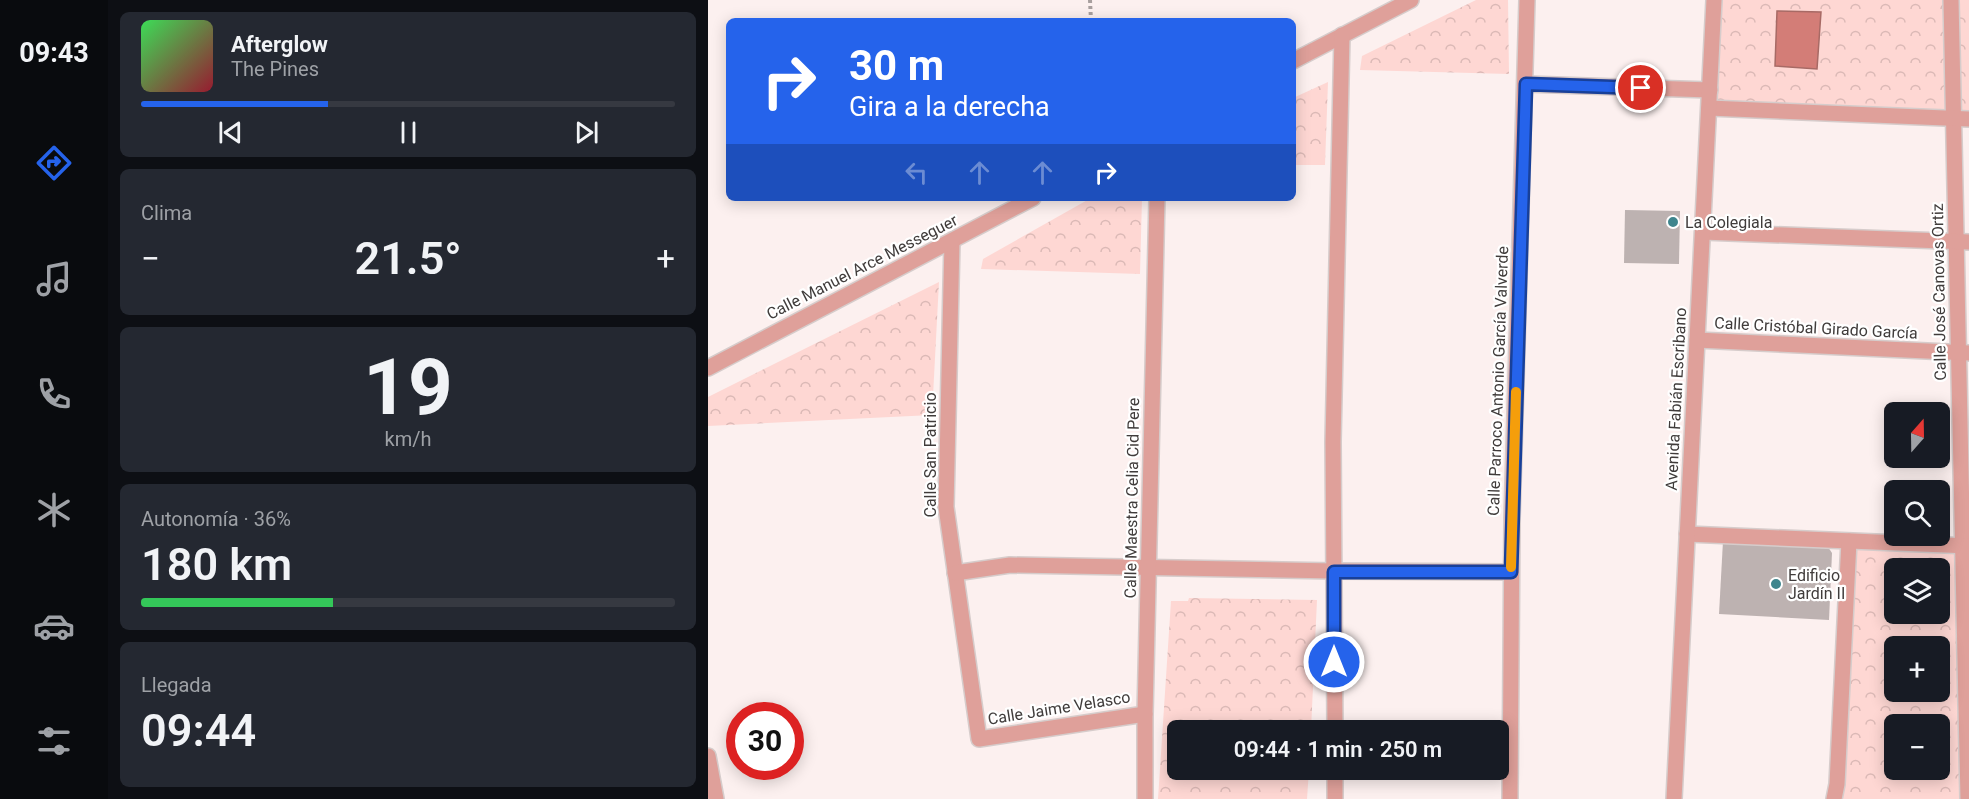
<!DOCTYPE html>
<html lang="es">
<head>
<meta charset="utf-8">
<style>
  body { margin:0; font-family:Roboto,sans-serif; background:#242831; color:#f1f3f6; height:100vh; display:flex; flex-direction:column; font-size:22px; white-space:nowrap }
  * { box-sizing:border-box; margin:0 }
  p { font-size:20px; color:#9ea1a6 }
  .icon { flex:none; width:33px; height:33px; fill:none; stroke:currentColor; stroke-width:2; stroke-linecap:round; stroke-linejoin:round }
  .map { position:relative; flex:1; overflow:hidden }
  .side { display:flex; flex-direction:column; gap:12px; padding:12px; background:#0d0f14; width:600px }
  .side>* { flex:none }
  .hud { position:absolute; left:18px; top:18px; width:570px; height:183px; border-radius:9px; box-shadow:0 3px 15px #0003; background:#2563eb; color:#fff; overflow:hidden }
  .needle { width:39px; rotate:20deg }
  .fabs { position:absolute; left:1176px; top:402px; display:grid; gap:12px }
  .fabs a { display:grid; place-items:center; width:66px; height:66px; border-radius:9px; background:#171b24; box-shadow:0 3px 15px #0003; font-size:30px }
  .speed { position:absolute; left:18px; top:702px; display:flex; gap:12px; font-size:30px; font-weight:700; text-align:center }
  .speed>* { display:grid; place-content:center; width:78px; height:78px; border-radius:50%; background:#171b24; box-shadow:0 3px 15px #0003; line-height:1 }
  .speed .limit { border:9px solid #d22; background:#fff; color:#111 }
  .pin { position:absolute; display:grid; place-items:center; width:51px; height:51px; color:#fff; margin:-26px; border:3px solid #fff; border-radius:50%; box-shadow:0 2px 6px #0007 }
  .me { position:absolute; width:66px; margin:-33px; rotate:0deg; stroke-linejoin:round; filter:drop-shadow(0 0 4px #0008) }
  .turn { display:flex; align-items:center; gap:21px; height:126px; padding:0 24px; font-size:27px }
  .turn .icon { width:78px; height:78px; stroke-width:2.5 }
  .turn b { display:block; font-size:42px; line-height:51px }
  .lanes { display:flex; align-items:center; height:57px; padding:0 24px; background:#0003; justify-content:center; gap:30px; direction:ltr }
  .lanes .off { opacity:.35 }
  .big { font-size:45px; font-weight:600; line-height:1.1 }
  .side .widget { flex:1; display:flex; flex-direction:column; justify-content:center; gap:9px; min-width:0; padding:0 21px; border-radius:9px; background:#242831 }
  .side .dial { align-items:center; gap:0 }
  .dial b { font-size:78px; line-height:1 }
  .song { display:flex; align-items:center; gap:18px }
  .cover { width:72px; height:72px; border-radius:9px; background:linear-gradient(135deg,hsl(130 70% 55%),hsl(350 70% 35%)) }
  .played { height:6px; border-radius:3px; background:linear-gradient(90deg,#2563eb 35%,#363941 35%) }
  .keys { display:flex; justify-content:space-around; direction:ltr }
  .heat { display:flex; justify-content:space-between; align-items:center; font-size:33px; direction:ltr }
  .charge { height:9px; border-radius:4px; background:linear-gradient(90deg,#34c759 36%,#363941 0) }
  .trip { position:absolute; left:459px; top:720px; width:342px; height:60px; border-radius:9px; background:#171b24; box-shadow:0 3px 15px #0003; font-weight:600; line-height:60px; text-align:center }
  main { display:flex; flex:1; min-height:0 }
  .dock { display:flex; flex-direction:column; width:108px; justify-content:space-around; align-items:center; background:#090b0e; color:#9ea1a6 }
  .dock .icon { width:42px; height:42px }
  .dock .selected { color:#2563eb }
  .dock b { font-size:27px; color:#f1f3f6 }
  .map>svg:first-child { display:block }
  .park { fill:url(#park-crowns); fill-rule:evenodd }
  .water { fill:#d37d77; stroke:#a76a65; stroke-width:1.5 }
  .building { fill:#bdb2b1 }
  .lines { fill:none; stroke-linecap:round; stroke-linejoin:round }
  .minor-casing { stroke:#d6cccb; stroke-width:18 }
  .path { stroke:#a89f9e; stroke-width:4; stroke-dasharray:3 3; stroke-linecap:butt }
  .minor { stroke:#dfa09a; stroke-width:15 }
  .route-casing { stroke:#184099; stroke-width:15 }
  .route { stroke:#2563eb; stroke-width:10 }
  .slow { stroke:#f59e0b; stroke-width:10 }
  .poi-dot { fill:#3e858d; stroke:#fff; stroke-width:2 }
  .labels { text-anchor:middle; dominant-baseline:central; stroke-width:4.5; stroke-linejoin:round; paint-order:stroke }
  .poi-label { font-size:16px; fill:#403c3b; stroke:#fff; text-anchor:start }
  .street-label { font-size:16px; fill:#403c3b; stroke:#fff }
</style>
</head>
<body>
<main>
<nav class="dock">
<b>09:43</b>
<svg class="icon selected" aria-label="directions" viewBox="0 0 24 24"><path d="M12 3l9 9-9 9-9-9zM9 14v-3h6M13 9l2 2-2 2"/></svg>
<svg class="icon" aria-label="music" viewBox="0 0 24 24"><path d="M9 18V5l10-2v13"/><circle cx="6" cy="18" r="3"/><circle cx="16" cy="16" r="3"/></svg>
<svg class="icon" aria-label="phone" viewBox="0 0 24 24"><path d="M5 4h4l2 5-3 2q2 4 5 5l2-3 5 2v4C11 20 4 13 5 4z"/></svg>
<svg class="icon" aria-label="climate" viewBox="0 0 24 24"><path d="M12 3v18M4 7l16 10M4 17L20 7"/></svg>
<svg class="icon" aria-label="car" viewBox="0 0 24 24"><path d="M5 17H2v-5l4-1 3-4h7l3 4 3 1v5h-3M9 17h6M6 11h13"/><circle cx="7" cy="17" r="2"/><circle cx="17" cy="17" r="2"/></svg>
<svg class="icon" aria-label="filters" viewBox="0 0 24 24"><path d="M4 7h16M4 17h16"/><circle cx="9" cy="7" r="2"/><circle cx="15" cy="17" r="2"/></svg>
</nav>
<section class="side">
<div class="widget">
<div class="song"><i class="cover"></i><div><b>Afterglow</b><p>The Pines</p></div></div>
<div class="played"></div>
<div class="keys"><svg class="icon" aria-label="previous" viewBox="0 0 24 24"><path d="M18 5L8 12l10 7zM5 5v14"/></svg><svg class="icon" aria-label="pause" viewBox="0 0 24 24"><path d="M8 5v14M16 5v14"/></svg><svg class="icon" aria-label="next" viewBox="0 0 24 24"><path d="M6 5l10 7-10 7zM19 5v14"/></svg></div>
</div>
<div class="widget"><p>Clima</p>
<div class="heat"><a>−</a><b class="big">21.5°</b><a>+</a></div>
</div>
<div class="widget dial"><b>19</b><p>km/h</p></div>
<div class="widget"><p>Autonomía · 36%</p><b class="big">180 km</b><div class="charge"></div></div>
<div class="widget"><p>Llegada</p><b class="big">09:44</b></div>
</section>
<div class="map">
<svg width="1261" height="799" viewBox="0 0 1261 799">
  <defs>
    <pattern id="park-crowns" width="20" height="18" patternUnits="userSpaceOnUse" patternTransform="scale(1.5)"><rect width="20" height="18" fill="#fed7d3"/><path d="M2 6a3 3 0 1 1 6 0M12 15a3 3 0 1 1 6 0" fill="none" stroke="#dbb9b6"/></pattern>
  </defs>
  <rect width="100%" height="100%" fill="#fcf0ef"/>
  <g class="park">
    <path d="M768,0H800L801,74L652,70L654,56Z"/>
    <path d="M1006,0H1261V119L1001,108Z"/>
    <path d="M620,82L617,165H585V98Z"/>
    <path d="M383,198H434L432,274L273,269L275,259Z"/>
    <path d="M231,282L224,415L0,426V397Z"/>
    <path d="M1141,541L1255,546L1260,799H1126ZM1186,568H1232V614H1186ZM1186,646H1232V692H1186ZM1186,724H1232V770H1186Z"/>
    <path d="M481,598L609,600L603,730H470V770H601L599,799H450L463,601H480Z"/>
  </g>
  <path class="water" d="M1069,11L1113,12L1109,69L1067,66Z"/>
  <g class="building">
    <path d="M917,210L972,211L971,264L916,263Z"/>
    <path d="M1015,541L1118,544L1124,553L1121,620L1011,614Z"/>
  </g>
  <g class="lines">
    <defs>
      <g id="minor">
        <path d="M1243,0L1260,799"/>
        <path d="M585,61L703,0"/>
        <path d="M818,84L1002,90"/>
        <path d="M1001,108L1261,119"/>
        <path d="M995,232L1261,242"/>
        <path d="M244,241L238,507L271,739L437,714"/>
        <path d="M989,340L1261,353"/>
        <path d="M0,368L325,198"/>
        <path d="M979,534L1261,546"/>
        <path d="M247,573L302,565L626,571L803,572"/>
        <path d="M627,730L625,442L634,35"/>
        <path d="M0,756L8,799"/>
        <path d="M627,770V799"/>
        <path d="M437,799V714L449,198"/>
        <path d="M802,799L804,518L819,0"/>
        <path d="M966,799L1006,0"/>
        <path d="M1126,799L1129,784L1141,541"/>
      </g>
    </defs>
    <use href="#minor" class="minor-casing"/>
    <path class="path" d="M382,0L383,21"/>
    <use href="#minor" class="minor"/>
  </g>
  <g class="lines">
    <defs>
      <path id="route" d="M626,662V572H803L818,84L933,88"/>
    </defs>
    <use href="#route" class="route-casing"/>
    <use href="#route" class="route"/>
    <path class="slow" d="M803,567L808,392"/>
  </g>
  <g class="poi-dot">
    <circle cx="965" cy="222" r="6"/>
    <circle cx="1068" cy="584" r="6"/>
  </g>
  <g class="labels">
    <g class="poi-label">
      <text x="977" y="222">La Colegiala</text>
      <text x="1080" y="575">Edificio<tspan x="1080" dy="18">Jardín II</tspan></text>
    </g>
    <g class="street-label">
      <text transform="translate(154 267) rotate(-27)">Calle Manuel Arce Messeguer</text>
      <text transform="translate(1231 292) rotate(-91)">Calle José Canovas Ortiz</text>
      <text transform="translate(1108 328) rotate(3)">Calle Cristóbal Girado García</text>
      <text transform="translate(790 381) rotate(-88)">Calle Parroco Antonio García Valverde</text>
      <text transform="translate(968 399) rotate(-87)">Avenida Fabián Escribano</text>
      <text transform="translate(222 455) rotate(-90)">Calle San Patricio</text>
      <text transform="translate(424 498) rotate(-89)">Calle Maestra Celia Cid Pere</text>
      <text transform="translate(351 708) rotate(-9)">Calle Jaime Velasco</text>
    </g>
  </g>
</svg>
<div class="fabs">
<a><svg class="needle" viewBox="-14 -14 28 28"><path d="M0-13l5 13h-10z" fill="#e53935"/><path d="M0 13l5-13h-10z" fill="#9ea1a6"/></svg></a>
<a><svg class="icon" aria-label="search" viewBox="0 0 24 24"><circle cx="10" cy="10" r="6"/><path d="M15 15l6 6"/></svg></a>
<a><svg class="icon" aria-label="layers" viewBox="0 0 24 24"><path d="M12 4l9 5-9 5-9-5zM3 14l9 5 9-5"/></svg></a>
<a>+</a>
<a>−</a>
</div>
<div class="speed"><div class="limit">30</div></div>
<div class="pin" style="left:933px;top:88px;background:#d93025"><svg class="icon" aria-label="arrive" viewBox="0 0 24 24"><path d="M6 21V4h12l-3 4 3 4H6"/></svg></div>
<svg class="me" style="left:626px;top:662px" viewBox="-20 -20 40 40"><circle r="17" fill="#2563eb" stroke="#fff" stroke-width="3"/><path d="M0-11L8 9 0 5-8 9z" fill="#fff"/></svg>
<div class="trip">09:44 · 1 min · 250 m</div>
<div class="hud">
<div class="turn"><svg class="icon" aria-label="right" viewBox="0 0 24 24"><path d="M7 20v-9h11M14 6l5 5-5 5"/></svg><div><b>30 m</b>Gira a la derecha</div></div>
<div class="lanes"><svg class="icon off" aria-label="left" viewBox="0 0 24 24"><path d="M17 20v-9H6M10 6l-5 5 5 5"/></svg><svg class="icon off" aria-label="ahead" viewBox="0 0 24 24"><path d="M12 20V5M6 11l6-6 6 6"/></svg><svg class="icon off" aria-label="ahead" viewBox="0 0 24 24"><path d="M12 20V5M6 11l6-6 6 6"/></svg><svg class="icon" aria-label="right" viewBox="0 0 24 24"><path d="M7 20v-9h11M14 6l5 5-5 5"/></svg></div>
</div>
</div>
</main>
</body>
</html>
